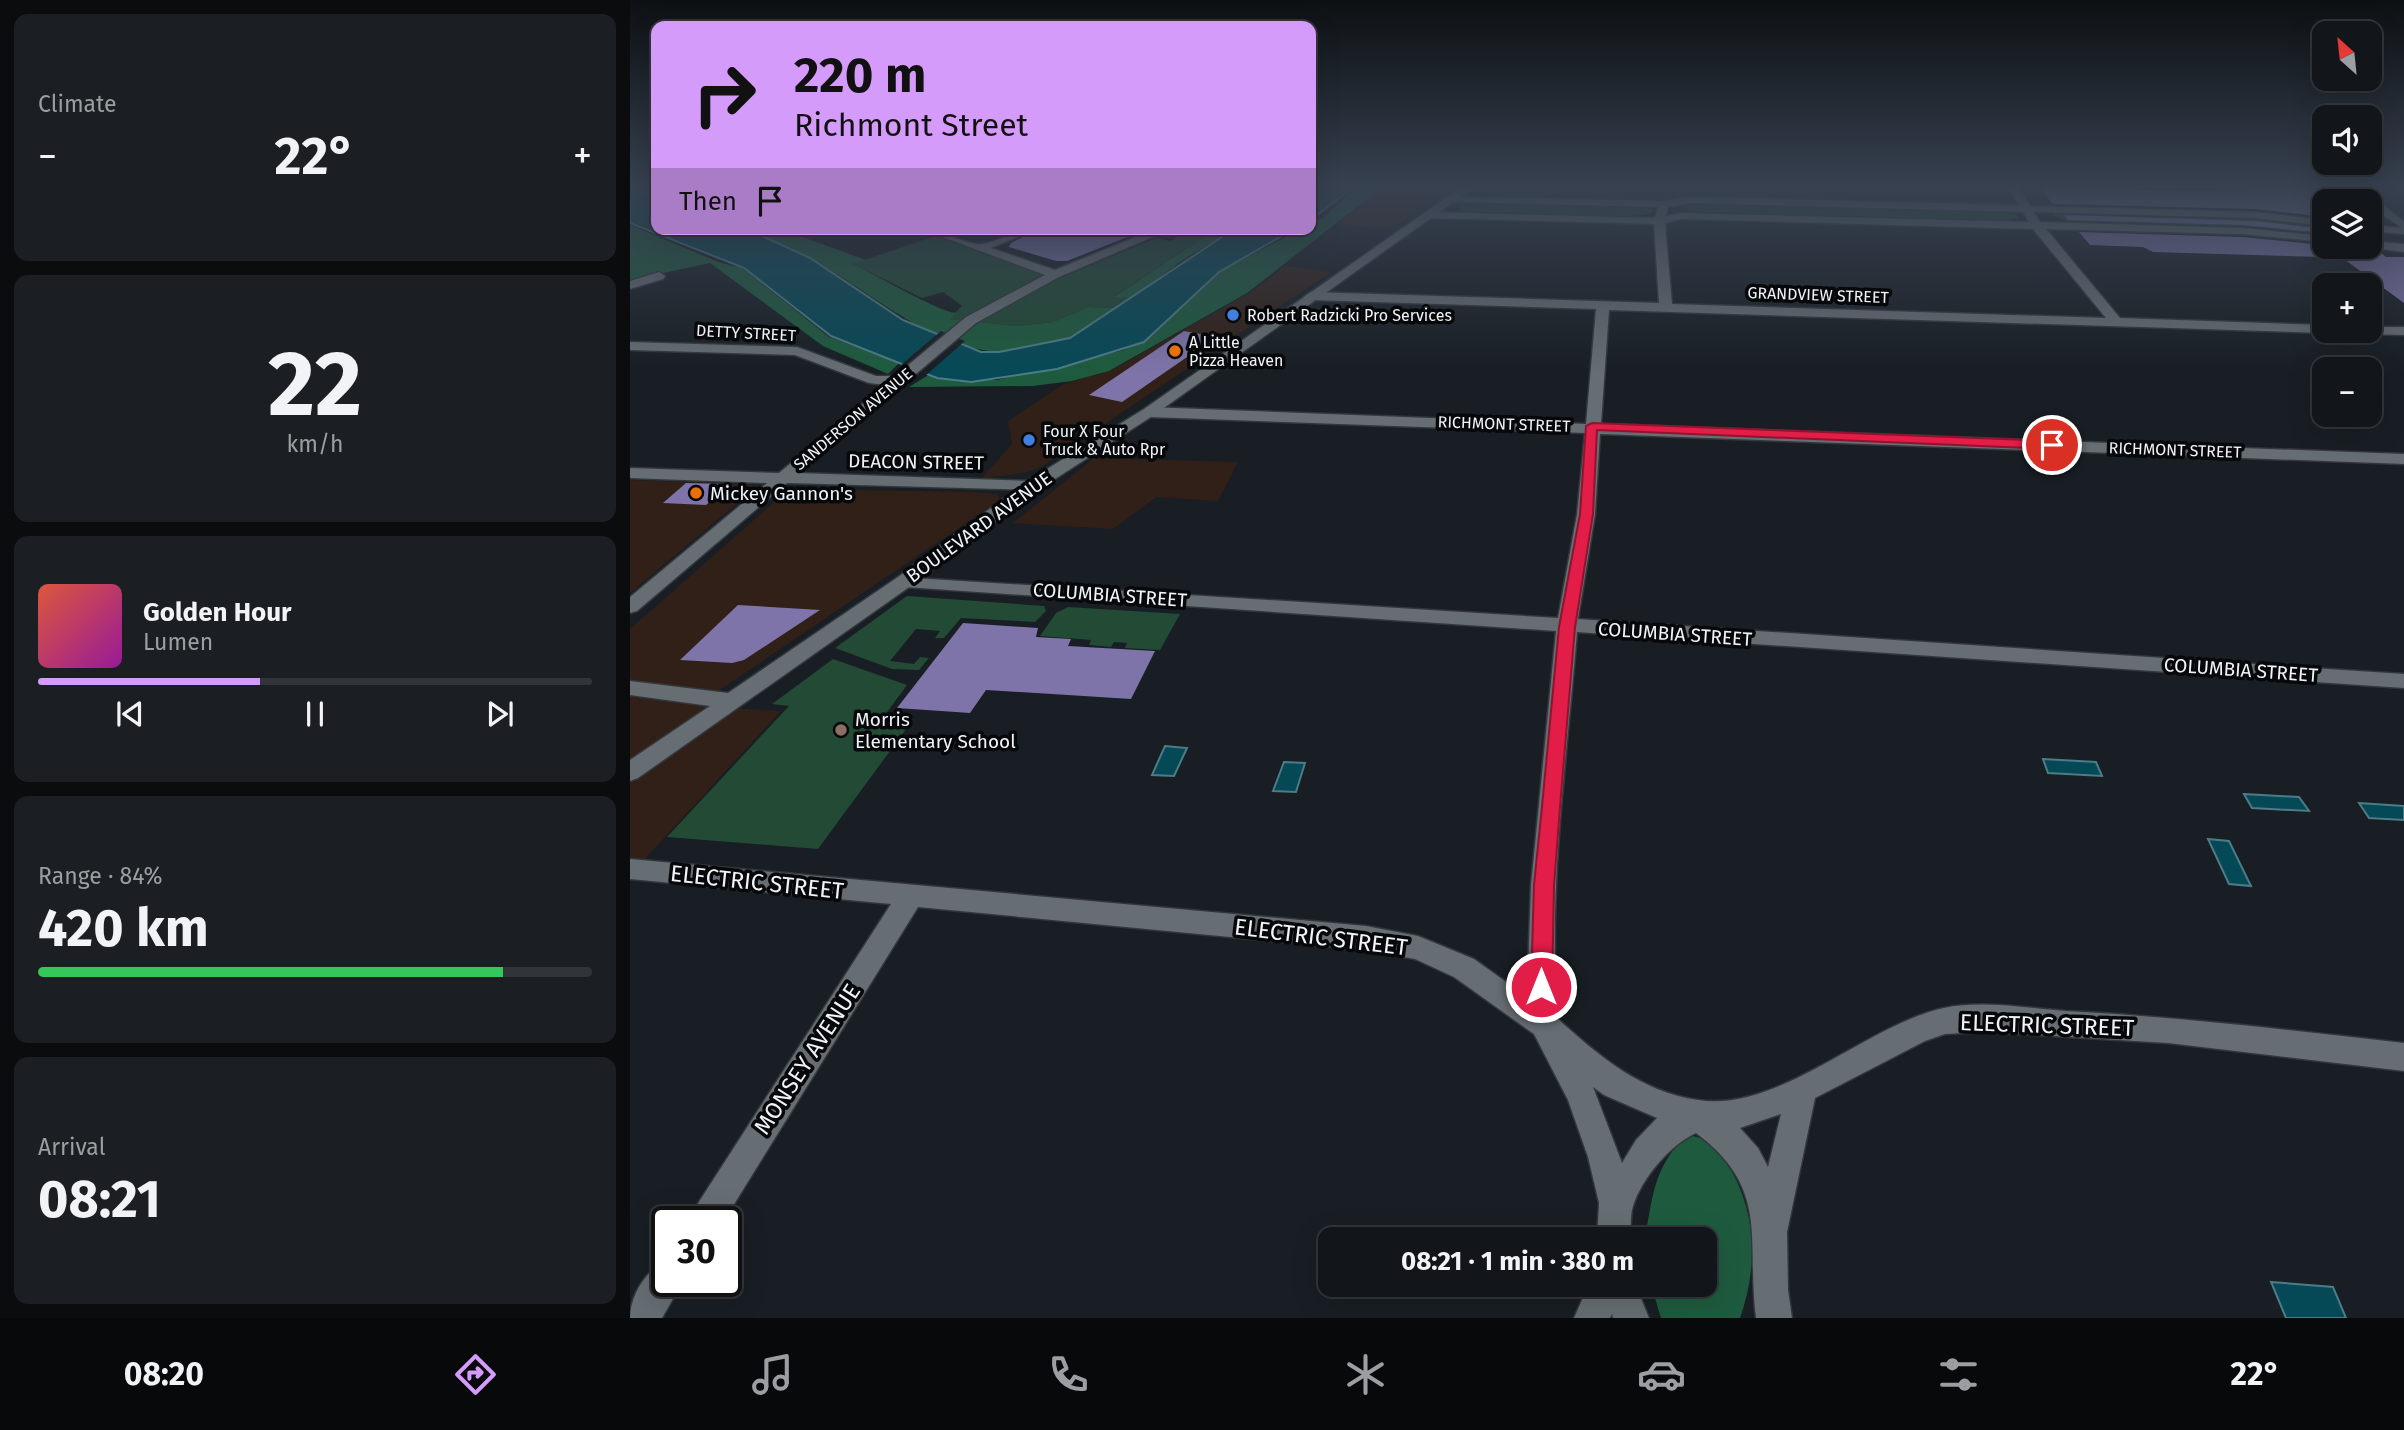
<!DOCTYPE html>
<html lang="en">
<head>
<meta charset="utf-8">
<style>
  body { margin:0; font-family:"Fira Sans",sans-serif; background:#1b1f23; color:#f1f3f6; height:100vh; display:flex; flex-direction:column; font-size:26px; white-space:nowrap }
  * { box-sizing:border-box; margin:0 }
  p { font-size:23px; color:#9c9fa2 }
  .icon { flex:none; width:38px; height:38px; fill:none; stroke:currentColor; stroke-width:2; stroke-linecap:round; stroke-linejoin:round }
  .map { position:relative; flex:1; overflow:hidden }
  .sheet { display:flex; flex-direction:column; gap:14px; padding:14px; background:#0a0c0e; width:630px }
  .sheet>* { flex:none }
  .hud { position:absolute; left:21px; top:21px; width:665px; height:214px; border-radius:14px; box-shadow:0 7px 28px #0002,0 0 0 2px #313539; background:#d59bfa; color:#111; overflow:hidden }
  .needle { width:46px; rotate:333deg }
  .controls { position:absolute; left:1682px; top:21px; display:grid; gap:14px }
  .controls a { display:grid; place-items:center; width:70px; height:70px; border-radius:14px; background:#12161a; box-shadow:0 7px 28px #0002,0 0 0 2px #313539; font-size:35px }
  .speed { position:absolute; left:21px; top:1206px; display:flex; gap:14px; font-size:35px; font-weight:700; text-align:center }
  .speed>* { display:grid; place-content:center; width:91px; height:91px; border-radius:50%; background:#12161a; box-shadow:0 7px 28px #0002,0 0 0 2px #313539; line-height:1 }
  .speed .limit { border:4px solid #111; border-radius:10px; background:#fff; color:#111 }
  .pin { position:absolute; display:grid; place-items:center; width:60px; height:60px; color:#fff; margin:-30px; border:4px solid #fff; border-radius:50%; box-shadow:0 2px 7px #0007 }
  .me { position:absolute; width:77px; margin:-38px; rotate:0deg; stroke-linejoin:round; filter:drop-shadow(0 0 5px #0008) }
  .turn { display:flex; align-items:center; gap:24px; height:147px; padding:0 28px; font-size:32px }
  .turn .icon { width:91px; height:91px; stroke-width:2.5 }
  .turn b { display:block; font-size:49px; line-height:60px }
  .then { display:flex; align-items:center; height:66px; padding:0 28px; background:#0003; gap:14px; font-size:26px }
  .big { font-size:52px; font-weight:700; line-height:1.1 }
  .sheet .card { flex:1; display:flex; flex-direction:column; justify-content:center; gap:10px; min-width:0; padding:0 24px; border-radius:14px; background:#1b1f23 }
  .sheet .dial { align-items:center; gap:0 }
  .dial b { font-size:91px; line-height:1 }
  .song { display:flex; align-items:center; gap:21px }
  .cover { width:84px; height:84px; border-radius:10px; background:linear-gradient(135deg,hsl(10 70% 55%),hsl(300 70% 35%)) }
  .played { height:7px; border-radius:4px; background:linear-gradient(90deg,#d59bfa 40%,#313539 40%) }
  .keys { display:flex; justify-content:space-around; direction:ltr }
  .heat { display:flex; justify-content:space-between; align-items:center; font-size:38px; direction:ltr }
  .charge { height:10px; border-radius:5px; background:linear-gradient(90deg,#34c759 84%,#313539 0) }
  .trip { position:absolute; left:688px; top:1227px; width:399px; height:70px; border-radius:14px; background:#12161a; box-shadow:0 7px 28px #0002,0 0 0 2px #313539; font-weight:700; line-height:70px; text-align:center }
  .tab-bar { display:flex; height:112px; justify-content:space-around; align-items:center; background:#07090a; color:#9c9fa2 }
  .tab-bar .icon { width:49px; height:49px }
  .tab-bar .on { color:#d59bfa }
  .tab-bar b { font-size:32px; color:#f1f3f6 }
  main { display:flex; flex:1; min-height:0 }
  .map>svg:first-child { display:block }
  .commercial { fill:#312018 }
  .green { fill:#224a35 }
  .forest { fill:#1e5b3e }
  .water { fill:#064956; stroke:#4c7c87; stroke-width:2 }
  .pier { fill:#181e23 }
  .building { fill:#7f74a9 }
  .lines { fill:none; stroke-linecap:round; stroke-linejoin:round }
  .minor-casing { stroke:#33373b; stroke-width:3 }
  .tertiary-casing { stroke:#33373b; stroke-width:3 }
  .minor { fill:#666d73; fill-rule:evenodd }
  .tertiary { fill:#666d73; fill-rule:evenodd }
  .route { fill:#e11d48; stroke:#92132f; stroke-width:2 }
  .shop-dot { fill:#3f7fe0; stroke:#06080a; stroke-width:2.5 }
  .food-dot { fill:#e8710a; stroke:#06080a; stroke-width:2.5 }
  .education-dot { fill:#8d6e63; stroke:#06080a; stroke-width:2.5 }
  .labels { text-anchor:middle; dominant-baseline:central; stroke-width:7; stroke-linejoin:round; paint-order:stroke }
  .far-street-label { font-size:16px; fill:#f0f4f8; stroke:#06080a }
  .far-poi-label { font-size:16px; fill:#f0f4f8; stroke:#06080a; text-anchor:start }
  .street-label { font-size:19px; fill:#f0f4f8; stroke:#06080a }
  .poi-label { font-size:19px; fill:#f0f4f8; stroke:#06080a; text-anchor:start }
  .near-street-label { font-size:23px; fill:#f0f4f8; stroke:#06080a }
</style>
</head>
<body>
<main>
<section class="sheet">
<div class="card"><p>Climate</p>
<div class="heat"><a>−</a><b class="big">22°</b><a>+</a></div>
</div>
<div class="card dial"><b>22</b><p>km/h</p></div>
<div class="card">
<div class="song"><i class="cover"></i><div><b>Golden Hour</b><p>Lumen</p></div></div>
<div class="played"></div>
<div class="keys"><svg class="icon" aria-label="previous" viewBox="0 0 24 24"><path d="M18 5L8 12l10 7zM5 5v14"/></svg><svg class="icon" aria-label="pause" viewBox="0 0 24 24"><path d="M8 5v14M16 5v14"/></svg><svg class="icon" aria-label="next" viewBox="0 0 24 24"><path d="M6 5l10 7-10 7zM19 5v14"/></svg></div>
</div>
<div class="card"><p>Range · 84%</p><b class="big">420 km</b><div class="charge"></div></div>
<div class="card"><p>Arrival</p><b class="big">08:21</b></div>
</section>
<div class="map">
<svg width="1774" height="1318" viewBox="0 0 1774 1318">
  <rect width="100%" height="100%" fill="#181e23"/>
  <g class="commercial">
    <path d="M755,188H822L761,229L708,224Z"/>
    <path d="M656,266L701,272L411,467L398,472L351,479L382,444L378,421L434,384L482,370L620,293Z"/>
    <path d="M464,458L608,462L588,501L526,497L483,529L383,523Z"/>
    <path d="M0,480L129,485L0,593Z"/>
    <path d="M159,489L343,492L367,494L370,500L66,706L151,711L0,875V629Z"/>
  </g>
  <g class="green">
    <path d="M834,202L1013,206L1025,211C1014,223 864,213 838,212L830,209L829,205Z"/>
    <path d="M1059,202L1381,211L1390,218L1368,221L1067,212L1057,209L1055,205Z"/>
    <path d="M1426,213L1613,217L1694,225V235L1628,227L1442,223L1423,215Z"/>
    <path d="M562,229H586L485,296L501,298L488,308L458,307L423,322L387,326L319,319L332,306L313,292L292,298L223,264L305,236L428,279L526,238L540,241Z"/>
    <path d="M277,596L414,606L416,611L405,622L331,618L314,638H305L310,631L286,629L260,661L284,664L290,657L299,658L289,670L262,669L205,648Z"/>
    <path d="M438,607L550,614L530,650L495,648L497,643L484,642L481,647L459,645L461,640L410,636L426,613Z"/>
    <path d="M203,659L277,685L252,719L282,721L188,849L37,837L159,706L142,704Z"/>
  </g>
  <g class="forest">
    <path d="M726,188H751L617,293L479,371L442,381L403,386L279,387L300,374L321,380H367L494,350L522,336L589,272L671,229H681V224L694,217Z"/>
    <path d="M0,225L88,262L112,268L199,337L269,363L258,374L193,346L80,263L0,280Z"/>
    <path d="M112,229H150L236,260L223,264C244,274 309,312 326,313L320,319L387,326L423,322L458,307L488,308C471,318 455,331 437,339C336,384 261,303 180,258C159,247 134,239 112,229Z"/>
    <path d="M586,229H604L553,260L501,298L484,297Z"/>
    <path d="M1057,1135C1076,1137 1088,1148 1098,1165C1127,1212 1128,1267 1110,1318H1031L1021,1285L1074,1284V1239L1015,1238C1023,1195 1024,1166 1057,1135Z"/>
  </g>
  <g class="water">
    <path d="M0,188L26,196V229H117L180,258L273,320L351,352H369L440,338L604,229H664L589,272L514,342L427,369L341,382L307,378L201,336L114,268L0,223Z"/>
    <path d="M681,188H722L681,220Z"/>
    <path d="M535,746L557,748L544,776L522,775Z"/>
    <path d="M1413,759L1466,762L1472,776L1418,773Z"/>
    <path d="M654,762L675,763L666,792L643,791Z"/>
    <path d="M1614,794L1669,797L1679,811L1622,808Z"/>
    <path d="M1729,803L1774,806V820L1739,818Z"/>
    <path d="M1578,839L1599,841L1621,886L1599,884Z"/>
    <path d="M1641,1282L1703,1287L1716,1318H1656Z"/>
  </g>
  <path class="pier" d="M311,331L335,341L295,376L271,365Z"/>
  <g class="building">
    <path d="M1410,188L1618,192L1613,188L1694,189V217L1625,209L1423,204Z"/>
    <path d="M1434,215L1625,221L1694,229V233L1612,225L1438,220Z"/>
    <path d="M409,229H509L510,232L437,261H426L379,247L381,243Z"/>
    <path d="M1449,232L1612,237L1694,245V257L1523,252L1513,247L1460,245Z"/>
    <path d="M1703,251L1750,252L1756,257H1774V303Z"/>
    <path d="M554,331L586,337L492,402L459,395Z"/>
    <path d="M56,483L100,484L76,505L33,503Z"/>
    <path d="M108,605L190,610L114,660L102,663L50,660Z"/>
    <path d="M333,623L408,628L406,637L441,639L438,646L525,651L501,699L356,690L340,713L267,708Z"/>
  </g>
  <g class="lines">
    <defs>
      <g id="minor">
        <path d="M1378,188H1389L1400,206L1625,212L1694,220V226L1625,218L1404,212L1410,222L1612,228L1694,236V242L1612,234L1416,229L1490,318L1694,325V331H1700L1694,333L979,310L971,424L1774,454V464L970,434L965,514L948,619L1774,674V688L947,632C937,760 917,891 928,1019C969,1056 1011,1092 1068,1100C1149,1113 1237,1024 1314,1008C1352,1000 1397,1008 1436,1011C1549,1017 1661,1030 1774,1043V1071L1538,1043L1354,1032L1315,1034L1295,1041L1185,1098L1157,1232L1158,1290L1162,1318H1126C1116,1239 1141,1189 1066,1133C1040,1145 1012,1178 1003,1206C1000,1215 1001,1229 1001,1239H967L969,1203L958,1157L938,1100L904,1034L824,977L785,959L736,950L288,907L93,1222H56L261,904L0,879V859L736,926L788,936L844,959L897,997L901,885L926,631L275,587L265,581L268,577L928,618L947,514L955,433L519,417L511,412L519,407L956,424L966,309L681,300L675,296L681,292L1029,303L1024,224L797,218L791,215L797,212L1025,218L1028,207L824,202L819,199L820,197L1034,201L1060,197L1389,205ZM1060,203L1393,212L1399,222L1051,213L1036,216L1038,207ZM1051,219L1403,229L1476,318L1042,304L1035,223ZM963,1087L974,1095L1027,1118L1006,1140L992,1163ZM1151,1114L1138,1167L1128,1148L1110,1128Z"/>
        <path d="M1740,225L1774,228V234L1740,231Z"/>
        <path d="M291,229C313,229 330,243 349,244C364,244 386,229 407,229L361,248L425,270L525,229H541L429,277L346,323L169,473L402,481L411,486L408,490L157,483L7,611L0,613V597L137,483L0,478V468L149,473L255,385L239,383L165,355L0,350V342L167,347L246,376H265L336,317L415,275Z"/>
        <path d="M1740,241L1774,244V252L1737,247Z"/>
        <path d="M29,272L35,276L33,279L0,289V281Z"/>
        <path d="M1740,327H1774V335L1735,334L1733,331H1740Z"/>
        <path d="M37,1261V1281H53L32,1318H0C0,1296 16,1269 37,1261Z"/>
        <path d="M959,1284H1005L1019,1318H983L982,1314L980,1318H944Z"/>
      </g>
      <g id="tertiary">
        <path d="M830,188H843L524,415L408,490L282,585L8,778L0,781V760L80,706L0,695V681L98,693L268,577L396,482L514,409Z"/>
        <path d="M1715,188C1737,188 1756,209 1774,221V229L1740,207V201H1731Z"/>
      </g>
    </defs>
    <use href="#minor" class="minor-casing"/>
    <use href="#tertiary" class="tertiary-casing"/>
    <use href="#minor" class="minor"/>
    <use href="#tertiary" class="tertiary"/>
  </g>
  <linearGradient id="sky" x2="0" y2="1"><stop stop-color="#0d1013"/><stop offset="0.5" stop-color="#374150"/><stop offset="1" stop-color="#374150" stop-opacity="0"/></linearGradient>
  <rect width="1774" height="373" fill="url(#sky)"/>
  <path class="route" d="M962,423L1422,441L1428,445L1422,449L967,430L963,514L945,627L930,807L924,885L922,987L919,994L911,997L904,994L901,987L904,885L912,807L929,627L950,514L956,426Z"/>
  <g class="shop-dot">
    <circle cx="603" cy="315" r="7"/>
    <circle cx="399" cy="440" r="7"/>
  </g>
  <g class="food-dot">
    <circle cx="545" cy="351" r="7"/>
    <circle cx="66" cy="493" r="7"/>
  </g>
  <circle class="education-dot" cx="211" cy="730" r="7"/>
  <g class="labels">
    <g class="far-street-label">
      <text transform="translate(1188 295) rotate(2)">GRANDVIEW STREET</text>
      <text transform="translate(116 333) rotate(3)">DETTY STREET</text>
      <text transform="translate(223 419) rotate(-40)">SANDERSON AVENUE</text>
      <text transform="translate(874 424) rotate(2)">RICHMONT STREET</text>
      <text transform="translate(1545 450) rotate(2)">RICHMONT STREET</text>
    </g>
    <g class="far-poi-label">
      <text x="617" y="315">Robert Radzicki Pro Services</text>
      <text x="559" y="342">A Little<tspan x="559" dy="18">Pizza Heaven</tspan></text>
      <text x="413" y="431">Four X Four<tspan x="413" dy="18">Truck &amp; Auto Rpr</tspan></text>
    </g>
    <g class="street-label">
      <text transform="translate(286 462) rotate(1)">DEACON STREET</text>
      <text transform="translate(349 527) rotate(-36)">BOULEVARD AVENUE</text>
      <text transform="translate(480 595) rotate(4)">COLUMBIA STREET</text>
      <text transform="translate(1045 634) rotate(4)">COLUMBIA STREET</text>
      <text transform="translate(1611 670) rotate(4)">COLUMBIA STREET</text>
    </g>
    <g class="poi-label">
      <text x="80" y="493">Mickey Gannon's</text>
      <text x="225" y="719">Morris<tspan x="225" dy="22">Elementary School</tspan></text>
    </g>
    <g class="near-street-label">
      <text transform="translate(127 882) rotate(6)">ELECTRIC STREET</text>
      <text transform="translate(691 937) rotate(7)">ELECTRIC STREET</text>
      <text transform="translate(1417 1025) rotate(2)">ELECTRIC STREET</text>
      <text transform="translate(177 1059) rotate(-57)">MONSEY AVENUE</text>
    </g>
  </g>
</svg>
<div class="controls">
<a><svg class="needle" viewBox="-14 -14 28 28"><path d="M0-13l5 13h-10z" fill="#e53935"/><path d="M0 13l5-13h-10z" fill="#9c9fa2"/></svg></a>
<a><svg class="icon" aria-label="sound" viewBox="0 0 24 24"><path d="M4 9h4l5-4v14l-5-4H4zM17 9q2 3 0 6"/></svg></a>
<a><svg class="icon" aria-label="layers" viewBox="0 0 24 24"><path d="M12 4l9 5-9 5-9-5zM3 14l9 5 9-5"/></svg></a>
<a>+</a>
<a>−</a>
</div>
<div class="speed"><div class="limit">30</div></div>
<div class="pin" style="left:1422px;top:445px;background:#d93025"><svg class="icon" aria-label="arrive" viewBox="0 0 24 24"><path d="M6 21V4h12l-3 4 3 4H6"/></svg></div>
<svg class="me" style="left:911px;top:987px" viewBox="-20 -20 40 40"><circle r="17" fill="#e11d48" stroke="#fff" stroke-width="3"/><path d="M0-11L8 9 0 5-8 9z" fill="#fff"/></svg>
<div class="trip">08:21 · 1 min · 380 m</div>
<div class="hud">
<div class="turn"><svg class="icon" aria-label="right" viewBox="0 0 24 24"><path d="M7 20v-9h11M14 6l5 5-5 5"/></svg><div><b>220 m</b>Richmont Street</div></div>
<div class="then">Then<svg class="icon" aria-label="arrive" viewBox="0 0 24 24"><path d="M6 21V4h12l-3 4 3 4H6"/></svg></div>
</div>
</div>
</main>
<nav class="tab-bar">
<b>08:20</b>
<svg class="icon on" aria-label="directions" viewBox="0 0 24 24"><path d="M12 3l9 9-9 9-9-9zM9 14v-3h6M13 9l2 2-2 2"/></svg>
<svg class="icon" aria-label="music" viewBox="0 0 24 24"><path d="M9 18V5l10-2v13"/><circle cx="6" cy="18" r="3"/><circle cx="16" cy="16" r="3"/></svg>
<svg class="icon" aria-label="phone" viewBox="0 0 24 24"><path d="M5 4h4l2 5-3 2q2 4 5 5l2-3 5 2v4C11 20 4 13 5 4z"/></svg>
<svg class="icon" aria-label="climate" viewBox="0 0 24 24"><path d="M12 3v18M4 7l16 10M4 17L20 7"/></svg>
<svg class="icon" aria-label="car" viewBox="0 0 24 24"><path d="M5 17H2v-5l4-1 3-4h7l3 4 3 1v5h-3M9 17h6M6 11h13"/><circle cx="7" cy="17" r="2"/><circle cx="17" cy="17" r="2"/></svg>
<svg class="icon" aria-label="filters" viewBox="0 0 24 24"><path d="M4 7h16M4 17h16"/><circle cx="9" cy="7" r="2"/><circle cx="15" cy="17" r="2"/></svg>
<b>22°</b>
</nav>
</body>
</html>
